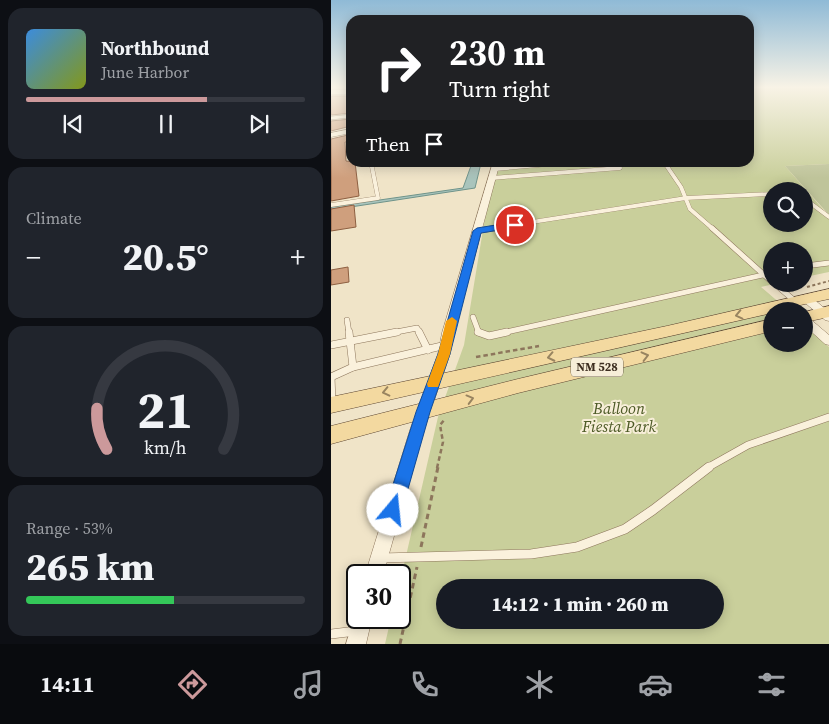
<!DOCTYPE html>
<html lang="en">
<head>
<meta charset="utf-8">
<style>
  body { margin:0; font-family:"Source Serif 4",serif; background:#20242c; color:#f1f3f6; height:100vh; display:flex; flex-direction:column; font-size:19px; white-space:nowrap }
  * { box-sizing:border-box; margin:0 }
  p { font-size:16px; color:#9ea1a6 }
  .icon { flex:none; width:28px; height:28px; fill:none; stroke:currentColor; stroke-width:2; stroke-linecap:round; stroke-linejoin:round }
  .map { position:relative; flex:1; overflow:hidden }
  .panel { display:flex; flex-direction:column; gap:8px; padding:8px; background:#0d0f14; width:331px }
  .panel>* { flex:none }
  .hud { position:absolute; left:15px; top:15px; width:408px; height:152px; border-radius:15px; box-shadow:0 2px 12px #0003; background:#202124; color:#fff; overflow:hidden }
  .tools { position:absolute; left:432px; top:182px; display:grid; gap:10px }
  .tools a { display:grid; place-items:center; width:50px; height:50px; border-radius:50%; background:#171b24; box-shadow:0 2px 12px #0003; font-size:25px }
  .speed { position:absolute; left:15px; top:564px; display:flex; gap:10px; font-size:25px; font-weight:700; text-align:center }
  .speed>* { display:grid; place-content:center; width:65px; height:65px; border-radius:50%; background:#171b24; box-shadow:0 2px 12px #0003; line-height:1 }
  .speed .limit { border:2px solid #111; border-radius:8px; background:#fff; color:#111 }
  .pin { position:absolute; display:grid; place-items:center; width:42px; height:42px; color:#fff; margin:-21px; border:2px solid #fff; border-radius:50%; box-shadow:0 1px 5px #0007 }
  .me { position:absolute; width:55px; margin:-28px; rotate:17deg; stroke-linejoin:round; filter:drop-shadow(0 0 4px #0008) }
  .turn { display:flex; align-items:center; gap:18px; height:105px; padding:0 20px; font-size:22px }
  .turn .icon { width:65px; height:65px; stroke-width:2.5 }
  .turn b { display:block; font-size:35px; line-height:42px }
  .then { display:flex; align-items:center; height:48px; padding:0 20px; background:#0003; gap:10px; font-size:19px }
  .big { font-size:38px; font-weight:800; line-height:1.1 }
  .panel .card { flex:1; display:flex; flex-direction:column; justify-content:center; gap:8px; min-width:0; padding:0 18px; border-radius:15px; background:#20242c }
  .panel .dial { align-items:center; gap:0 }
  .dial svg { height:130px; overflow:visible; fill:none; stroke:#363941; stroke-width:7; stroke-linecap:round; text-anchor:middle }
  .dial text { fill:#f1f3f6; stroke:none }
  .song { display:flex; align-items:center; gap:15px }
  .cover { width:60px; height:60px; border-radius:8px; background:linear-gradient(135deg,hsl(210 70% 55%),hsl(70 70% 35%)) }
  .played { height:5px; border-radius:2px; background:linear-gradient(90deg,#cc999b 65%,#363941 65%) }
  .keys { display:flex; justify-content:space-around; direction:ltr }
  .heat { display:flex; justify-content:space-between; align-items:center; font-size:28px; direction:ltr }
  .charge { height:8px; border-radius:4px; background:linear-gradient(90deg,#34c759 53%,#363941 0) }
  .trip { position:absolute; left:105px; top:579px; width:288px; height:50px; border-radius:25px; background:#171b24; box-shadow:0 2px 12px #0003; font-weight:800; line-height:50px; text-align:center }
  .tabs { display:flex; height:80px; justify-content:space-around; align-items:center; background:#090b0e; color:#9ea1a6 }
  .tabs .icon { width:35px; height:35px }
  .tabs .on { color:#cc999b }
  .tabs b { font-size:22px; color:#f1f3f6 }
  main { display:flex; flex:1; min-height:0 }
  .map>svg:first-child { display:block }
  .green { fill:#c9cf9b; fill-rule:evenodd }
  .cemetery { fill:#bfc49a }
  .water { fill:#a9c4bc; stroke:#6f938a }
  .building { fill:#cf9f7d; stroke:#8d5f41 }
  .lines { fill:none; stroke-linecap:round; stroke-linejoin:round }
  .service-far4-casing { stroke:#8d765c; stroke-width:4 }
  .service-far3-casing { stroke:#8d765c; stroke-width:4.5 }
  .service-far2-casing { stroke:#8d765c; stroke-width:6 }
  .service-far1-casing { stroke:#8d765c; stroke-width:8 }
  .service-casing { stroke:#8d765c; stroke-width:10 }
  .minor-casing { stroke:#8d765c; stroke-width:1 }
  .primary-casing { stroke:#5b4430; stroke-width:1 }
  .path-far2 { stroke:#8d765c; stroke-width:2; stroke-dasharray:3 2.5; stroke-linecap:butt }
  .path-far1 { stroke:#8d765c; stroke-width:2.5; stroke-dasharray:4.5 3; stroke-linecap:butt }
  .path { stroke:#8d765c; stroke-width:3; stroke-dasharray:5.5 4; stroke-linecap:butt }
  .service-far4 { stroke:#faf1dc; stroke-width:3 }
  .service-far3 { stroke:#faf1dc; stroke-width:4 }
  .service-far2 { stroke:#faf1dc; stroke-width:5 }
  .service-far1 { stroke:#faf1dc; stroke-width:7 }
  .service { stroke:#faf1dc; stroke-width:9 }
  .minor { fill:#faf1dc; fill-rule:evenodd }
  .primary { fill:#f3d9a0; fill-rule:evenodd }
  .oneway { stroke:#988460 }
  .route { fill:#1a73e8; stroke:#114b97 }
  .slow { fill:#f59e0b }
  .labels { text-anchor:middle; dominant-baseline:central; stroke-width:4; stroke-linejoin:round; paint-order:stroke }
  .shield { fill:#f7eed8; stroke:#756857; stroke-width:1 }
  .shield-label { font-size:12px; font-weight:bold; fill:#3d2e20 }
  .near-park-label { font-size:16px; font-style:italic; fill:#4d5a26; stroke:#f7eed8 }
</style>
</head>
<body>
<main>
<section class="panel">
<div class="card">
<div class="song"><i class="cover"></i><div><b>Northbound</b><p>June Harbor</p></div></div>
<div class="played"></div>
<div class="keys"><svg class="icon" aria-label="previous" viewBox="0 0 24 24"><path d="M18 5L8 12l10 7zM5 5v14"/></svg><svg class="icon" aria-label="pause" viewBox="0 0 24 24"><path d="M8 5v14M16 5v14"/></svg><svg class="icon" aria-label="next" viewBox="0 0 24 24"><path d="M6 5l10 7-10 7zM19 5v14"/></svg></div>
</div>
<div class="card"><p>Climate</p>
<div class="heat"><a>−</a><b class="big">20.5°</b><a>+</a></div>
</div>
<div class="card dial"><svg viewBox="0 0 100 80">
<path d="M14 69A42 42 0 1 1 86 69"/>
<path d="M14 69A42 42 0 0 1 8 44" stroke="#cc999b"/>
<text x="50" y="56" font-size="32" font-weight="700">21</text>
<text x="50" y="72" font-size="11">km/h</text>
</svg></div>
<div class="card"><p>Range · 53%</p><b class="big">265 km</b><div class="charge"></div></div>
</section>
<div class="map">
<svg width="498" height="644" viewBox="0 0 498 644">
  <rect width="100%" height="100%" fill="#f0e4c8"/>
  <path class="green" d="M418,88H498V164L454,166L498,216V272L474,277V251H441V284H443L430,287L458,311H441V344H474V325L498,347V644H54L60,618H69V582L107,417L133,345L163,163L418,162ZM441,191H474V224H441ZM114,588H384V620H114Z"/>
  <path class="cemetery" d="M498,164V215L454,166Z"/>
  <path class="water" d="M141,163H150L144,188L0,210V207L132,188Z"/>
  <g class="building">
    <path d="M0,96H20V113L0,115Z"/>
    <path d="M20,119V126L0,131V121Z"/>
    <path d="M17,135L18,142H14L15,161L24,162L28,196L0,201V139Z"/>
    <path d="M23,205L25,227L0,231V209Z"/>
    <path d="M17,267L18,282L0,285V270Z"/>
  </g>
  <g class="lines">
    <defs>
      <path id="service-far4" d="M0,118L20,116"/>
      <g id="service-far3">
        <path d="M333,162L350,187L359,209L382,229"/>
        <path d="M164,169L241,162"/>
        <path d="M161,178L289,168"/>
        <path d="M474,199L498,217"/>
        <path d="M0,205L47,198L40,162"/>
        <path d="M156,229L355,198L441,194"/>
      </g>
      <g id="service-far2">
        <path d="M381,228L441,282"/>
        <path d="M146,231L164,228"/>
        <path d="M474,266L498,263"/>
        <path d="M444,284L465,302"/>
        <path d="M142,317L148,333"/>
        <path d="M16,320L18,333"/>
        <path d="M60,333L86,328L89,333"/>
        <path d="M171,333L441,273"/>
      </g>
      <g id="service-far1">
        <path d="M18,332L22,367"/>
        <path d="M88,332L97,350"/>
        <path d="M147,332L158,336L176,332"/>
        <path d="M0,345L66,332"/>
        <path d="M0,377L22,367L115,345"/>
        <path d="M0,377L1,402"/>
        <path d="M376,468L417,445L498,417"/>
      </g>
      <g id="service">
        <path d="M50,558L200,554L246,547L294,529L322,510L378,467"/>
        <path d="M0,634L25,631"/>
      </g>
      <g id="minor">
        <rect x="0" y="90" width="20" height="4"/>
        <path d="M20,129V133L0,137V133Z"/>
        <path d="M162,162H169L123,333L119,354L93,430L52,575H34L79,430L107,354L111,333Z"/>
        <path d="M476,296L480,297L498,312V321L494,320L472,301L471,299L472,297Z"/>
        <path d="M456,301L460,302L469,311H458L451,304Z"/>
        <path d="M474,317L478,318L498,335V345L494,344L474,326Z"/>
        <path d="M25,611L26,618H41L35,644H15Z"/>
      </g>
      <g id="primary">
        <path d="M498,289V299L441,311V313L0,413V397L336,326Z"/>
        <path d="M498,306V317L474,322V312Z"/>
        <path d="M441,319V331L187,393L0,444V426L187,379Z"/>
      </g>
    </defs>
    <use href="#service-far4" class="service-far4-casing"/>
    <use href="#service-far3" class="service-far3-casing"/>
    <use href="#service-far2" class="service-far2-casing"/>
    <use href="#service-far1" class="service-far1-casing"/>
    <use href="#service" class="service-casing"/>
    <use href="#minor" class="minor-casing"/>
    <use href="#primary" class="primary-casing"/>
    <path class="path-far2" d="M476,287L498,281"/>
    <g class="path-far1">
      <path d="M145,357L208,346"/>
      <path d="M106,468L112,442L109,425L114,419"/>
    </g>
    <g class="path">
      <path d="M90,547L107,467"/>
      <path d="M69,644L86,567"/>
    </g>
    <use href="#service-far4" class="service-far4"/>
    <use href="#service-far3" class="service-far3"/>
    <use href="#service-far2" class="service-far2"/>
    <use href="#service-far1" class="service-far1"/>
    <use href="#service" class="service"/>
    <use href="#minor" class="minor"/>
    <use href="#primary" class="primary"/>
  </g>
  <defs><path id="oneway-chevron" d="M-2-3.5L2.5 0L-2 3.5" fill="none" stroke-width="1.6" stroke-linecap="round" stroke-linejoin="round" transform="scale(1.25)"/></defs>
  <g class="oneway">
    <use href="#oneway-chevron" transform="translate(408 315) rotate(167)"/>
    <use href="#oneway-chevron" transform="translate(314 356) rotate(-14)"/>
    <use href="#oneway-chevron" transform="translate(220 357) rotate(168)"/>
    <use href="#oneway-chevron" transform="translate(55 392) rotate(167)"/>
    <use href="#oneway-chevron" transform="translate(139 399) rotate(-15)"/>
  </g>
  <linearGradient id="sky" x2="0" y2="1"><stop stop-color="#8fbad6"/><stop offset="0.49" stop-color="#f8f3e6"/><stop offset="1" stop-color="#f8f3e6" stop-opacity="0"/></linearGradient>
  <rect width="498" height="178" fill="url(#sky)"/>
  <path class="route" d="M184,222L189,225L187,227L150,233L119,354L99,412L71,510L68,515L62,517L57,515L54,510L85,412L107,354L142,231L146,228Z"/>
  <path class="slow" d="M121,317L126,321L119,354L107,387H97L96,384L107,354L115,321Z"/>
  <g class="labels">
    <rect class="shield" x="240" y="357.5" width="52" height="19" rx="4"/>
    <g class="shield-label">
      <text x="266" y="367">NM 528</text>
    </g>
    <g class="near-park-label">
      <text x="288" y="408">Balloon<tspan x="288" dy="18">Fiesta Park</tspan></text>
    </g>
  </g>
</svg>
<div class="tools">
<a><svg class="icon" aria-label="search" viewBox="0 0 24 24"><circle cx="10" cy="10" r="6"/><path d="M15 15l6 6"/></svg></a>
<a>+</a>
<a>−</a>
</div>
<div class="speed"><div class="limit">30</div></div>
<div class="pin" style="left:184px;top:225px;background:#d93025"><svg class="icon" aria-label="arrive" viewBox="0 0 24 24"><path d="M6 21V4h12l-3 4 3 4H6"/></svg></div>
<svg class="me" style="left:62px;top:510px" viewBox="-20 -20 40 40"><circle r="19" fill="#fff"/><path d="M0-13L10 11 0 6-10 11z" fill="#1a73e8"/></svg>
<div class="trip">14:12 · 1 min · 260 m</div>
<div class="hud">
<div class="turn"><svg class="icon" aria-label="right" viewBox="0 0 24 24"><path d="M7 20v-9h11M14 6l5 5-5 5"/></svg><div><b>230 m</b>Turn right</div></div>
<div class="then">Then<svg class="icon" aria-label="arrive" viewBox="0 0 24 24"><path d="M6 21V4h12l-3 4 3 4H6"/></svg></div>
</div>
</div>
</main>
<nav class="tabs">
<b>14:11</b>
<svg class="icon on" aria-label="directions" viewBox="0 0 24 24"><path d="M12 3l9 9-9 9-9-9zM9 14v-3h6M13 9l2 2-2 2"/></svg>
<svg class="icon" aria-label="music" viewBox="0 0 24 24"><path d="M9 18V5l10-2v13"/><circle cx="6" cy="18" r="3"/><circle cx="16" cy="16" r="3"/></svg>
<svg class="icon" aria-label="phone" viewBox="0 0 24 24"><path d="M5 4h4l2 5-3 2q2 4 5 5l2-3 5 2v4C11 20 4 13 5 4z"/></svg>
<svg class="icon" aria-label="climate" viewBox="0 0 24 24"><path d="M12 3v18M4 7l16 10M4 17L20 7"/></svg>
<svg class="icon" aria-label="car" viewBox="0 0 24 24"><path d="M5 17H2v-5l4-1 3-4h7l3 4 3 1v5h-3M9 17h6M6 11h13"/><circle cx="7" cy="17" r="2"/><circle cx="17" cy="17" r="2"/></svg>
<svg class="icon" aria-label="filters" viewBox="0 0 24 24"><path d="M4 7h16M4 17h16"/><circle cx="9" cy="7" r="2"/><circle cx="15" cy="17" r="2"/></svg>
</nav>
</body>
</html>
